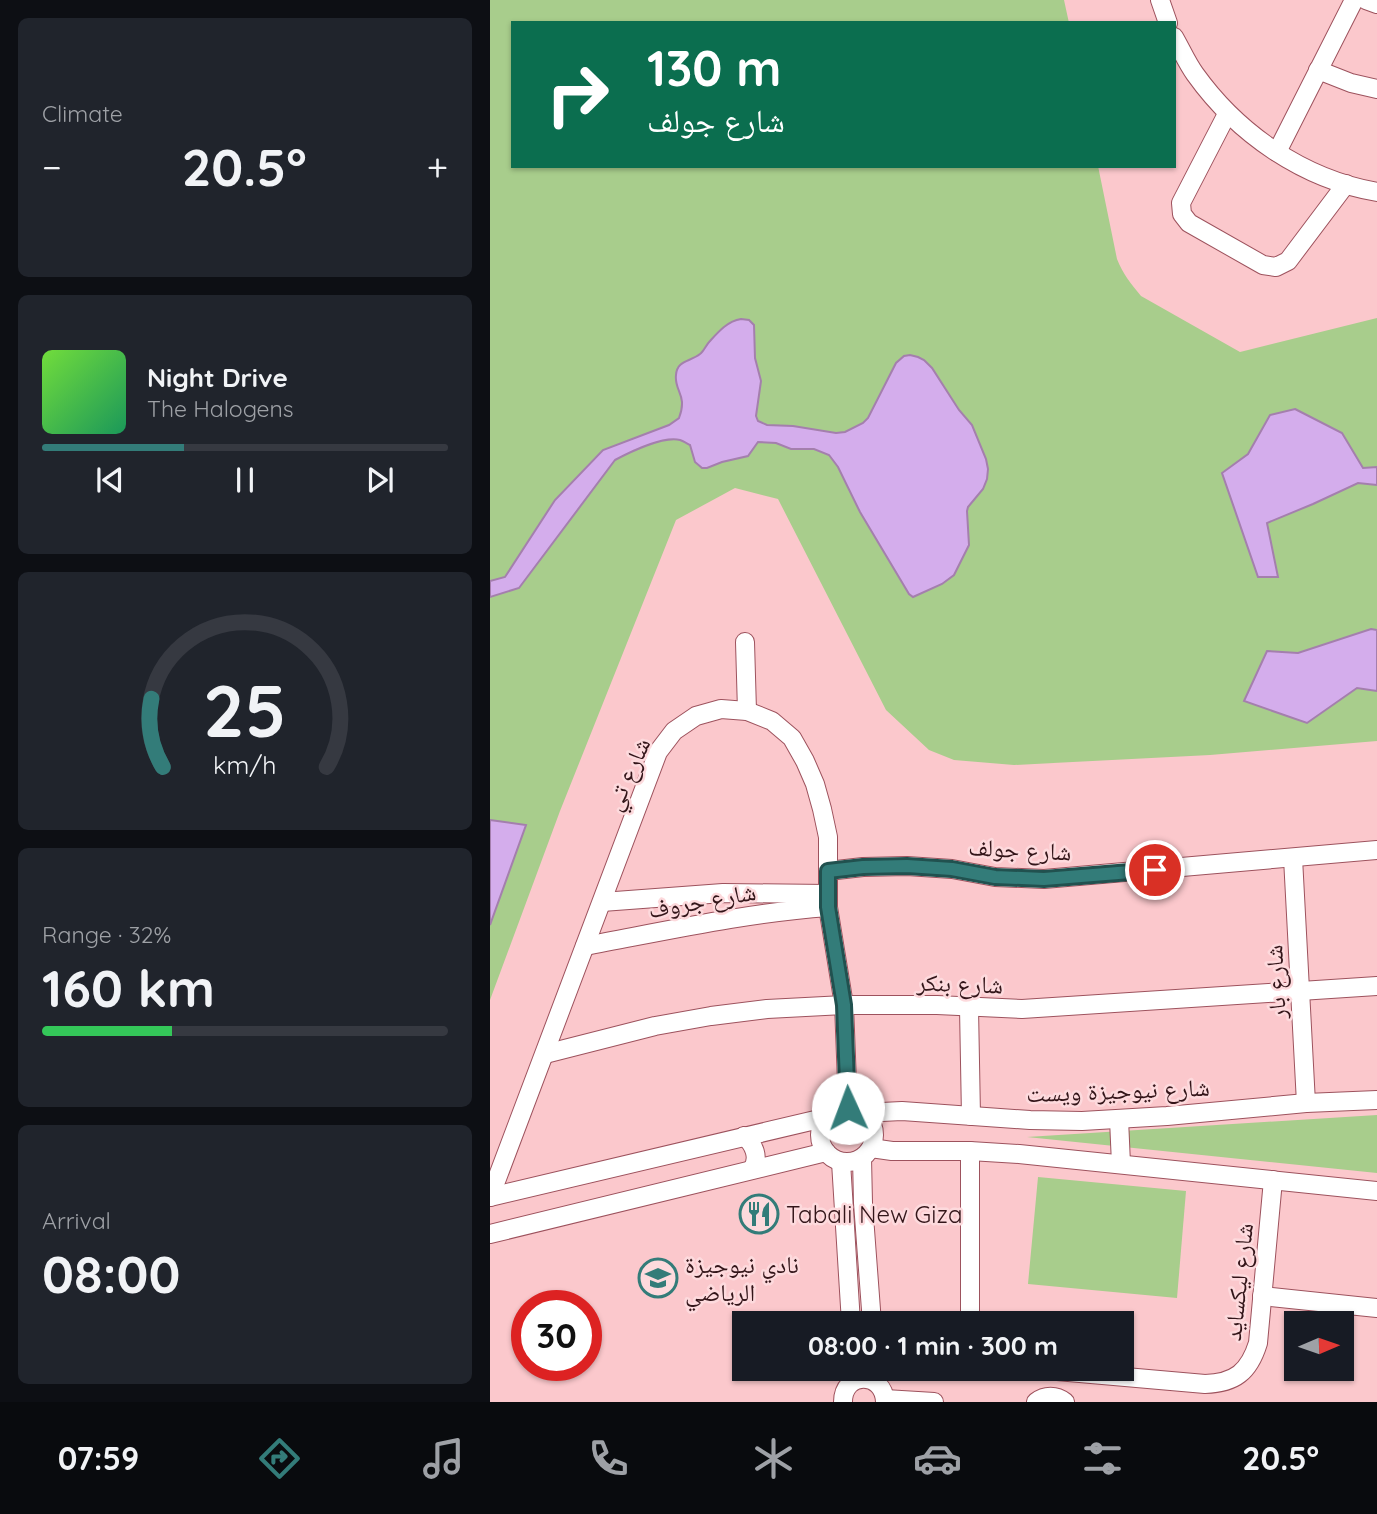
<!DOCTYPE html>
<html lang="en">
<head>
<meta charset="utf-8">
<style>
  body { margin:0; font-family:Quicksand,"Noto Naskh Arabic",sans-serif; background:#20242c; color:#f1f3f6; height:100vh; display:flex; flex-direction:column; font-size:26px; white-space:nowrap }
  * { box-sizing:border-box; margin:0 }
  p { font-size:23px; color:#9ea1a6 }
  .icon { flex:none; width:38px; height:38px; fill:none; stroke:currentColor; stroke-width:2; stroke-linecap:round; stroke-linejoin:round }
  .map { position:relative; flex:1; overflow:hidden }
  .sheet { display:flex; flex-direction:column; gap:18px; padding:18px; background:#0d0f14; width:490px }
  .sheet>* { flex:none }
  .top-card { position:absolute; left:21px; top:21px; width:665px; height:147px; border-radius:0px; box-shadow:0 2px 5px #0004; background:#0b6e4f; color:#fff; overflow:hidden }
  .needle { width:46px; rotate:88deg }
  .controls { position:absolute; left:794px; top:1311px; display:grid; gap:14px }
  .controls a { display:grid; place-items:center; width:70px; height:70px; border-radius:0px; background:#171b24; box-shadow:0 2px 5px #0004; font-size:35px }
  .speed { position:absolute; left:21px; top:1290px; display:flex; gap:14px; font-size:35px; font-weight:700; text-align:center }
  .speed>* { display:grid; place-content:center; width:91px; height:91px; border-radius:50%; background:#171b24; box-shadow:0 2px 5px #0004; line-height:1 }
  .speed .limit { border:10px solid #d22; background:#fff; color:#111 }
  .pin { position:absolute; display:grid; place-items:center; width:60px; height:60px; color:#fff; margin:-30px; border:4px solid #fff; border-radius:50%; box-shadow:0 2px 7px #0007 }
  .me { position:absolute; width:77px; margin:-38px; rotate:358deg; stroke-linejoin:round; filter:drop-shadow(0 0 5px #0008) }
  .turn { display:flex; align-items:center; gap:24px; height:147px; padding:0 21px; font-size:32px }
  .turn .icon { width:91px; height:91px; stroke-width:2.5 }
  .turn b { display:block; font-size:49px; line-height:60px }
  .big { font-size:52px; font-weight:700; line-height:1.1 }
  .sheet .widget { flex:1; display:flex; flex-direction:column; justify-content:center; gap:10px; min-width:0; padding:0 24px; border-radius:10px; background:#20242c }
  .sheet .dial { align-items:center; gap:0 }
  .dial svg { height:182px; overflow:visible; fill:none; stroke:#363941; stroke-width:7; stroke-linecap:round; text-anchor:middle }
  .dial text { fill:#f1f3f6; stroke:none }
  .song { display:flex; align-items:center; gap:21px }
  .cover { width:84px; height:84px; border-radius:10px; background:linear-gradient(135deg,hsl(100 70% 55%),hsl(150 70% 35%)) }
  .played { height:7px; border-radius:4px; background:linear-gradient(90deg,#337c79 35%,#363941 35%) }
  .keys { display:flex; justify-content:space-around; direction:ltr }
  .heat { display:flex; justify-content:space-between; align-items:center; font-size:38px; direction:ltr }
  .charge { height:10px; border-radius:5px; background:linear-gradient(90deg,#34c759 32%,#363941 0) }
  .trip { position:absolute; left:242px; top:1311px; width:402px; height:70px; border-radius:0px; background:#171b24; box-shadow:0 2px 5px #0004; font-weight:700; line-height:70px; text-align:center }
  .tabs { display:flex; height:112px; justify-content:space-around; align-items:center; background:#090b0e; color:#9ea1a6 }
  .tabs .icon { width:49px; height:49px }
  .tabs .current { color:#337c79 }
  .tabs b { font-size:32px; color:#f1f3f6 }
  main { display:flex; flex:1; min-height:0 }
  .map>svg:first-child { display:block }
  .green { fill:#a8cd8c }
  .water { fill:#d4adec; stroke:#a47fad; stroke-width:2 }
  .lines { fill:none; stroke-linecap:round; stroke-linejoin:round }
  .minor-casing { stroke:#9d525d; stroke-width:20 }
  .minor { stroke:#fff; stroke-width:18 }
  .route-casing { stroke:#21514f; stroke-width:18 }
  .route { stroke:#337c79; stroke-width:12 }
  .labels { text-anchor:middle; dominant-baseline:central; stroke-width:5; stroke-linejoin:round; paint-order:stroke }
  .street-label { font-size:24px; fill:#331519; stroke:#fddadd }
  .poi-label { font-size:24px; fill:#331519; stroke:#fddadd; text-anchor:start }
</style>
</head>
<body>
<main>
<section class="sheet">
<div class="widget"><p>Climate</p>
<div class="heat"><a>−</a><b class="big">20.5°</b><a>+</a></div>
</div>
<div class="widget">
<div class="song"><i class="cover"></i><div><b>Night Drive</b><p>The Halogens</p></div></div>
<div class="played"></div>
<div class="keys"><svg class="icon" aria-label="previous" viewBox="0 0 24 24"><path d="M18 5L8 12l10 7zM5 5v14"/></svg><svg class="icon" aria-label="pause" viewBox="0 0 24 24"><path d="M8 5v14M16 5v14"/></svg><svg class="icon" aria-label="next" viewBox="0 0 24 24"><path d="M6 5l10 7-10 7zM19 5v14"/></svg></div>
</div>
<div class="widget dial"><svg viewBox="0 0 100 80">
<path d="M14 69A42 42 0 1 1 86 69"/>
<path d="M14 69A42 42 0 0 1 9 39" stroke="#337c79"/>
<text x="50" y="56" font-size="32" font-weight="700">25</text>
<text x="50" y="72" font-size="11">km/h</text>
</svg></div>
<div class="widget"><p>Range · 32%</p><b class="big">160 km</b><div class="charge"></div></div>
<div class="widget"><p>Arrival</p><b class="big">08:00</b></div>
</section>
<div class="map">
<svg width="887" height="1402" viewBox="0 0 887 1402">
  <rect width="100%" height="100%" fill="#fbc8cc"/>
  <g class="green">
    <path d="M0,0H574L579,23H23V166H608L627,259C633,274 641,284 651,296L750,352L887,318V741L720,755L524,765L464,760L439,750L396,710L288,499L245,488L186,520L70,811L0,1000Z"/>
    <path d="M887,1115V1173L537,1137Z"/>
    <path d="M548,1177L696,1191L687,1298L538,1284Z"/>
  </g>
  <g class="water">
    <path d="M251,319L259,320L264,325L265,358L271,381L266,416L268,421L277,425L303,426L346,433L355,432L373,423L378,418L406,363L414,356L420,355L428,357L434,360L442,368L469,410L482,425L496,459L498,469L497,479L493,489L478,507L477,511L479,545L464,575L452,584L423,597L419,594L370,512L348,467L339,455L324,449H301L286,443L268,442L258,456L232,462L217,468H212L205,462L200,445C198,444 193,441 190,440C173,436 140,452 125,460L29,588L0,597V581L15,577L65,500L113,450L179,425L189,418C198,395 184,391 186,375C187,360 200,362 210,354C214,351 216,345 220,341C229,331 238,321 251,319Z"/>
    <path d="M805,409L852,433L873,468L887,467V485L868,483L823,504L777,523L788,577H768L732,473L758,454L780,415Z"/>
    <path d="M881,629L887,630V691L867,688L817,723L754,701L777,651L808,653Z"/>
    <path d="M0,820L36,825L0,925Z"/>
  </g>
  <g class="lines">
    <defs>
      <g id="minor">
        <path d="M670,0L678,23"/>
        <path d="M876,0L887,4"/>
        <path d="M684,37C691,49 697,63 705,74C748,134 813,179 887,192"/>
        <path d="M828,70L861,83L887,89"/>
        <path d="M737,114L691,203L692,214L699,223L773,265L786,267L798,261L856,184"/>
        <path d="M787,152L864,0"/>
        <path d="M255,642L257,711"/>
        <path d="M803,858L816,1103"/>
        <path d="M338,871L373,867L417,866L462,869L505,877L554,879L887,850"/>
        <path d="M112,902L233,893L338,894"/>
        <path d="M95,946C176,931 256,913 338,907"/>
        <path d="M479,1008L481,1116"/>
        <path d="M55,1054L165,1026L221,1016L277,1009L354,1005H447L532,1009L887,986"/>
        <circle cx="357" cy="1135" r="27"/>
        <path d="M371,1113L412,1111L540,1120L592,1121L677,1116L816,1103L887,1100"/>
        <path d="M629,1119L631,1164"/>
        <path d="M254,1136C264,1144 270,1158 262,1169"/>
        <path d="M381,1148L402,1151H480L529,1154L887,1191"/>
        <path d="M480,1151V1323"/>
        <path d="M372,1158L373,1203L382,1323"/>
        <path d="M351,1162L361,1323"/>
        <path d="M0,1197L168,752L184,731L206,716L231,709L257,711L282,721L302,738L315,761L325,784L332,809L338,837V907L354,1005L358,1108"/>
        <path d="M0,1197L338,1117"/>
        <path d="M0,1234L336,1152"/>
        <path d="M772,1296L887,1308"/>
        <path d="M533,1368L715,1384C745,1383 759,1372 768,1343L783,1180"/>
        <path d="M395,1399L444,1402"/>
        <path d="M353,1402C353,1371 394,1371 395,1402"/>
        <path d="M546,1402C555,1395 566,1395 575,1402"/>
      </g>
    </defs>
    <use href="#minor" class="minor-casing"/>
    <use href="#minor" class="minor"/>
  </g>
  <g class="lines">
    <defs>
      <path id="route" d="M358,1108L354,1005L338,907V871L373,867L417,866L462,869L505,877L554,879L665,870"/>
    </defs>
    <use href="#route" class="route-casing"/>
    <use href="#route" class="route"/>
  </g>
  <defs>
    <symbol id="restaurant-ring" viewBox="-11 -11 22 22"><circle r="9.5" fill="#fddadd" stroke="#337c79" stroke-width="1.5"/><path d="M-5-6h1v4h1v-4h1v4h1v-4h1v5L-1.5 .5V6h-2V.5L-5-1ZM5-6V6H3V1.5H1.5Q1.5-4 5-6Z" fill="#337c79"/></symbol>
    <symbol id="school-ring" viewBox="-11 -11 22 22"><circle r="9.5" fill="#fddadd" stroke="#337c79" stroke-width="1.5"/><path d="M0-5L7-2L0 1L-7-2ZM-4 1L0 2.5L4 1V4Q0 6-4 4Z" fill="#337c79"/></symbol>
  </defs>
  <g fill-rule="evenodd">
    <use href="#restaurant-ring" x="247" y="1192" width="44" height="44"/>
    <use href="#school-ring" x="146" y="1256" width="44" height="44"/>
  </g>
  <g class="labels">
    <g class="street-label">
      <text transform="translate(137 774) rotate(-66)">شارع تي</text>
      <text transform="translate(530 849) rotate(3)">شارع جولف</text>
      <text transform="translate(212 900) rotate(-10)">شارع جروف</text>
      <text transform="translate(785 982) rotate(-93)">شارع بار</text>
      <text transform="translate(470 983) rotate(2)">شارع بنكر</text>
      <text transform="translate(628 1090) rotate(-2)">شارع نيوجيزة ويست</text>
      <text transform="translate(748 1282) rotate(-84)">شارع ليكسايد</text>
    </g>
    <g class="poi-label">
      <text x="296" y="1214">Tabali New Giza</text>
      <text x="195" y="1264">نادي نيوجيزة<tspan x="195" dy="28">الرياضي</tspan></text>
    </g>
  </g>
</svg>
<div class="controls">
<a><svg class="needle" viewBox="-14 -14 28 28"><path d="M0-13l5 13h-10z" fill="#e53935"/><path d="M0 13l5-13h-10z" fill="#9ea1a6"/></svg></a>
</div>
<div class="speed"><div class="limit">30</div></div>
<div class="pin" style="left:665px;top:870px;background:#d93025"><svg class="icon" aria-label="arrive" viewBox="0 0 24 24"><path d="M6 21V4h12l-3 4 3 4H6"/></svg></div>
<svg class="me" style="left:358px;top:1108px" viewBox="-20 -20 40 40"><circle r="19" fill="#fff"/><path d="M0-13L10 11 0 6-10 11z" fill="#337c79"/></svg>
<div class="trip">08:00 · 1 min · 300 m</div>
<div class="top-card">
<div class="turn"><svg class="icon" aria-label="right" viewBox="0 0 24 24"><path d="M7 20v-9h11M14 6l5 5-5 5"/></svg><div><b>130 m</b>شارع جولف</div></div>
</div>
</div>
</main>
<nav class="tabs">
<b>07:59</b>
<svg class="icon current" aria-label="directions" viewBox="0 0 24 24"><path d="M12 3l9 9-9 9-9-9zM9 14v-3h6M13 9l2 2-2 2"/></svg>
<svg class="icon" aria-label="music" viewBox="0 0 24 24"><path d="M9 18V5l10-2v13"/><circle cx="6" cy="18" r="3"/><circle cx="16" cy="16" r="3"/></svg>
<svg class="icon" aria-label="phone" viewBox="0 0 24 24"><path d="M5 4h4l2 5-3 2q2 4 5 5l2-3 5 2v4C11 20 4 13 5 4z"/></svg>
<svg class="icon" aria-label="climate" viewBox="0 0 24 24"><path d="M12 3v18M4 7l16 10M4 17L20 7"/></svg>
<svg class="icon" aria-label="car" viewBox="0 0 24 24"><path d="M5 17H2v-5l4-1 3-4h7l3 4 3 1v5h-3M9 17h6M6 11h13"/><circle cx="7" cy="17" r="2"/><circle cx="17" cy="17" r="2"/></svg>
<svg class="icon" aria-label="filters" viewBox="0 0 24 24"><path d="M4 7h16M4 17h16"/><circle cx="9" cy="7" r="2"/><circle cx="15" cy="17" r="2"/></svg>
<b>20.5°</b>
</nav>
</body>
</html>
